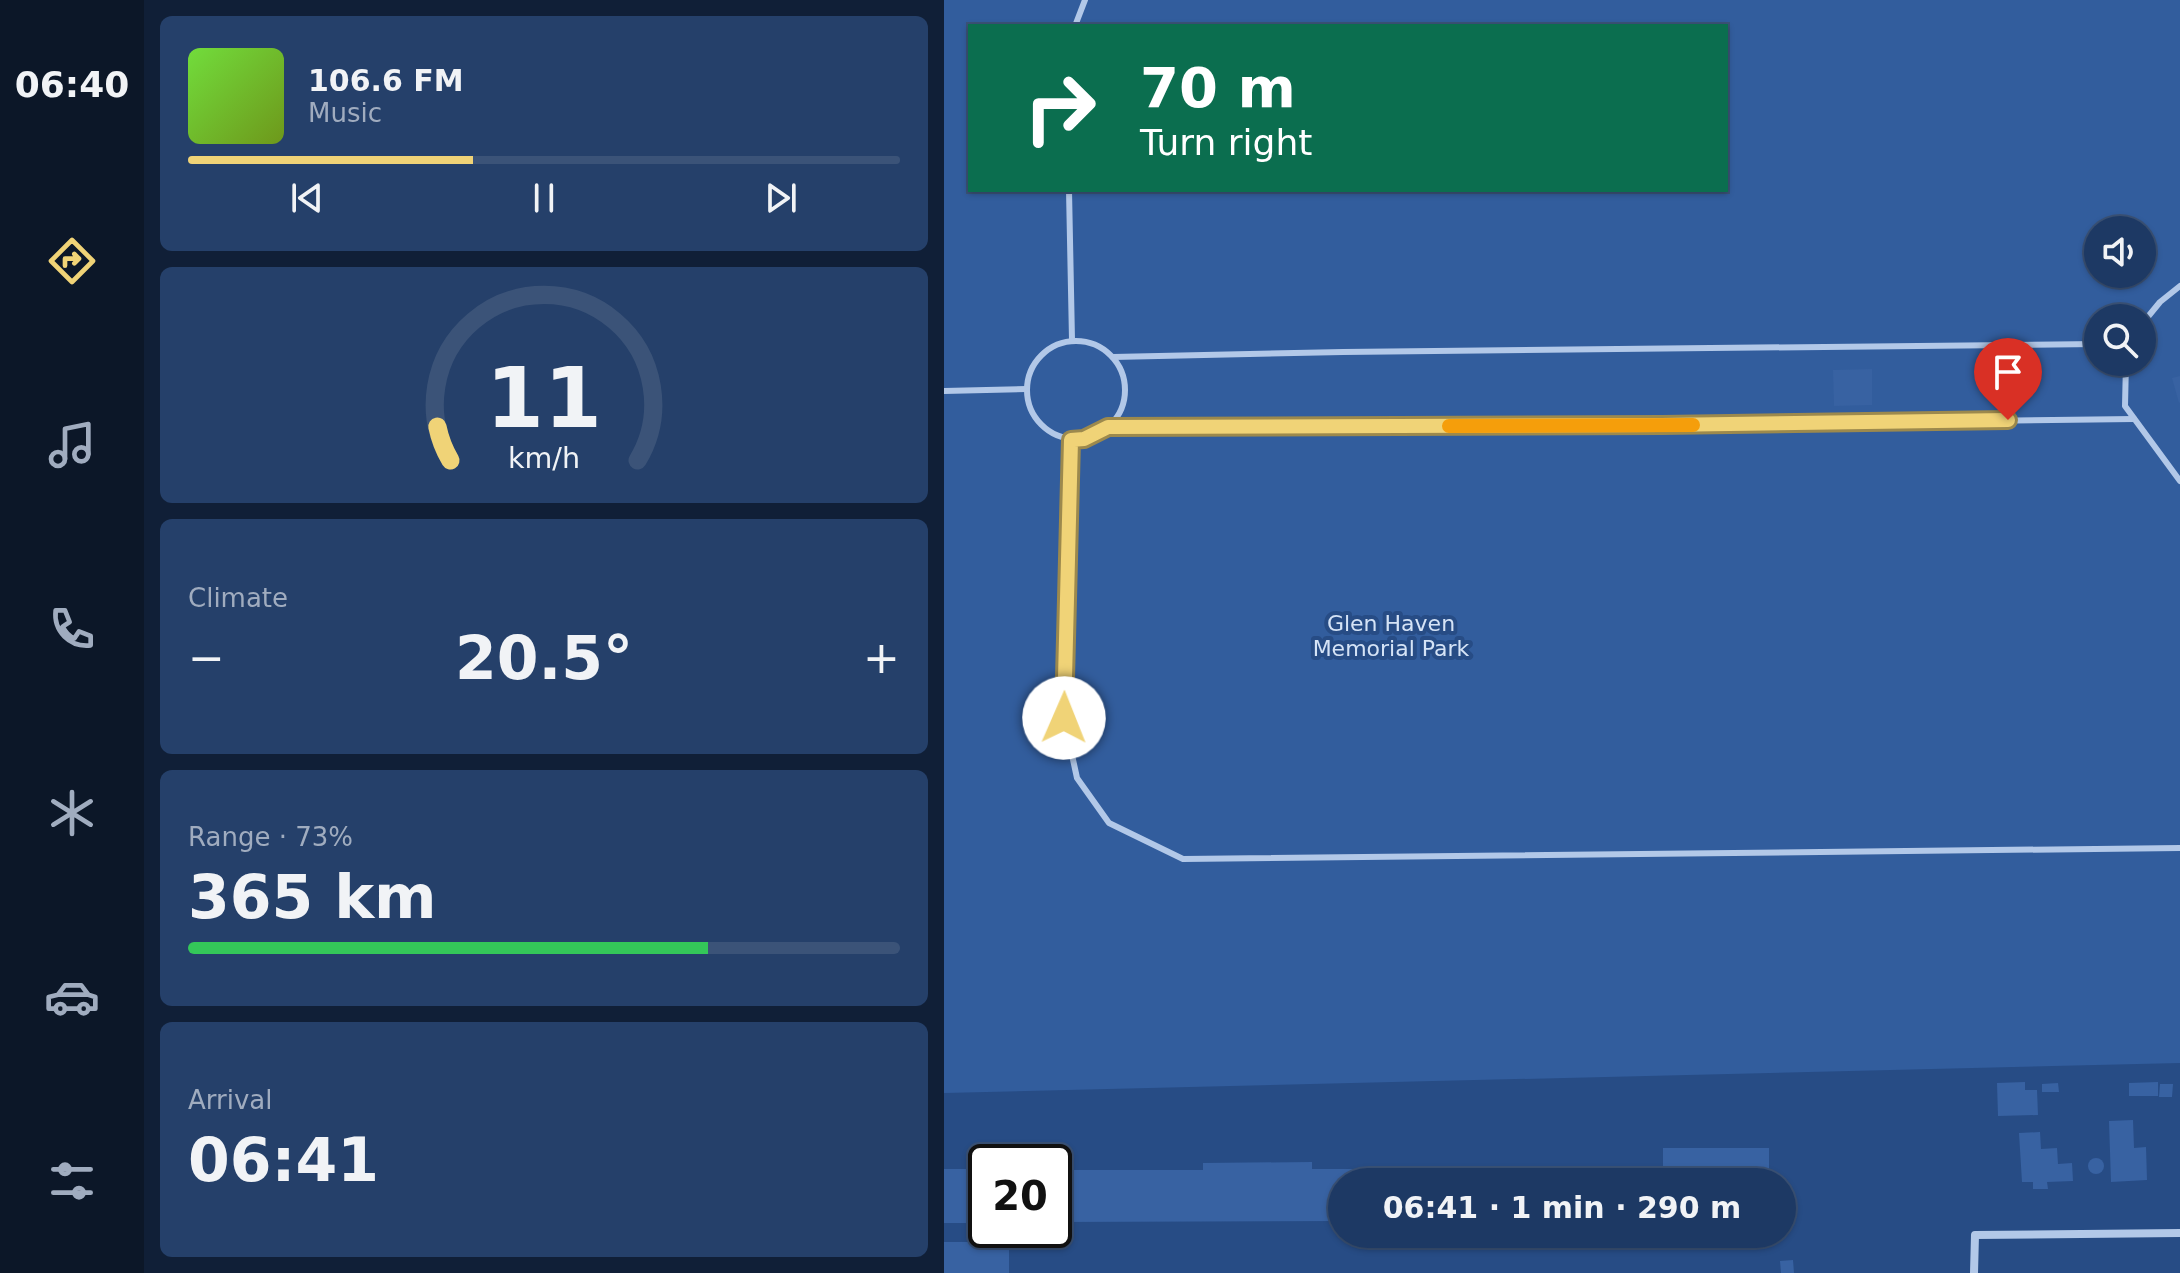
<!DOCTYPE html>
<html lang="en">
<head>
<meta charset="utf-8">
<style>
  body { margin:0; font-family:"DejaVu Sans",sans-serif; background:#25406a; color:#f1f3f6; height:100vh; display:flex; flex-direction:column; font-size:30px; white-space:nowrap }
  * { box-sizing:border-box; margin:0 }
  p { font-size:26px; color:#a0acbf }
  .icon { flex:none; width:44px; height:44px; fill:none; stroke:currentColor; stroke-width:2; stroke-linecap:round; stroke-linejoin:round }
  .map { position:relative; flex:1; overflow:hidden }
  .sheet { display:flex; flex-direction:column; gap:16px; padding:16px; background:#101f37; width:800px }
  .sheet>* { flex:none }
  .banner { position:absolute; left:24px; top:24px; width:760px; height:168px; border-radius:0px; box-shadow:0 2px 6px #0004,0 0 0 2px #3b5378; background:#0b6e4f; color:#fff; overflow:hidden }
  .buttons { position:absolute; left:1140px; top:216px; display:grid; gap:16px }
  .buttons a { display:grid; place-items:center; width:72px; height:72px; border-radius:50%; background:#1d3964; box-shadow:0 2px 6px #0004,0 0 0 2px #3b5378; font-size:40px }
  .speed { position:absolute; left:24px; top:1144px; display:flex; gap:16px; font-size:40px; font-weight:700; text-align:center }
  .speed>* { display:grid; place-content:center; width:104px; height:104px; border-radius:50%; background:#1d3964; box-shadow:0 2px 6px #0004,0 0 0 2px #3b5378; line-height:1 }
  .speed .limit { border:4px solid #111; border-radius:12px; background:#fff; color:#111 }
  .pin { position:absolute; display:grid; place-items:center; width:68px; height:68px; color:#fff; margin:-82px -34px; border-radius:50% 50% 50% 0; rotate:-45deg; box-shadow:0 0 8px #0007 }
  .pin .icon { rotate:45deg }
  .me { position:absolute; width:88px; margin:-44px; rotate:1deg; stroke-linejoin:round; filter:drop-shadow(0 0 6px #0008) }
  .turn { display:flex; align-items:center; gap:28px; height:168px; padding:0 40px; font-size:36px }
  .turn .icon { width:104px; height:104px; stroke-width:2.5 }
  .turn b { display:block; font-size:56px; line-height:68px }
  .big { font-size:60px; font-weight:800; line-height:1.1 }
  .sheet .card { flex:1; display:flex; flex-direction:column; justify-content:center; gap:12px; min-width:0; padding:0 28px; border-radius:12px; background:#25406a }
  .sheet .dial { align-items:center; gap:0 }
  .dial svg { height:208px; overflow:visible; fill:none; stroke:#3b5378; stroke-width:7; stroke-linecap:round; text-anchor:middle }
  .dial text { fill:#f1f3f6; stroke:none }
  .song { display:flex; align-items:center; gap:24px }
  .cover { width:96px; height:96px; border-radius:12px; background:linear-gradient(135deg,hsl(100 70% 55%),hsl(80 70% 35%)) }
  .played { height:8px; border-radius:4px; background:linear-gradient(90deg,#f0d377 40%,#3b5378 40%) }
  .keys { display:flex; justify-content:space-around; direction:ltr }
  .heat { display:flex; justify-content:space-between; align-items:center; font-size:44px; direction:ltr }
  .charge { height:12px; border-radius:6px; background:linear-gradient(90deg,#34c759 73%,#3b5378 0) }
  .trip { position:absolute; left:384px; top:1168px; width:468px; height:80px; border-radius:40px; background:#1d3964; box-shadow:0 2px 6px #0004,0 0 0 2px #3b5378; font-weight:800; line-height:80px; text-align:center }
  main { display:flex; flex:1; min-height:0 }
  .tab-bar { display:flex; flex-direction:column; width:144px; justify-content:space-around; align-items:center; background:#0c1728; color:#a0acbf }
  .tab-bar .icon { width:56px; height:56px }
  .tab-bar .on { color:#f0d377 }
  .tab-bar b { font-size:36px; color:#f1f3f6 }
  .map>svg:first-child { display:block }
  .green { fill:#325d9d; fill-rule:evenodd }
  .building { fill:#3862a2 }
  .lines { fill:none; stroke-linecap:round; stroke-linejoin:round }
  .lane { stroke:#b2c8e8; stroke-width:6 }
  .street { stroke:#b2c8e8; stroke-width:8 }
  .route-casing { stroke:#9c894d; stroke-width:20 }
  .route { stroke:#f0d377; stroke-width:14 }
  .slow { stroke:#f59e0b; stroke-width:14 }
  .labels { text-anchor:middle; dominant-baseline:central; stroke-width:8; stroke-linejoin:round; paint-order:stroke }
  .park-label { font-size:22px; fill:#d5e3f6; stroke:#274c85 }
</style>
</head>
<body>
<main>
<nav class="tab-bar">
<b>06:40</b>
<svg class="icon on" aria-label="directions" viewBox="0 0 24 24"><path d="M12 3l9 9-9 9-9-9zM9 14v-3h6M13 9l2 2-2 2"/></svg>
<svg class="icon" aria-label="music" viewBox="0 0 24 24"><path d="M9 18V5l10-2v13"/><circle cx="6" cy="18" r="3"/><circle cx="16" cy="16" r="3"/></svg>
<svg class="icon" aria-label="phone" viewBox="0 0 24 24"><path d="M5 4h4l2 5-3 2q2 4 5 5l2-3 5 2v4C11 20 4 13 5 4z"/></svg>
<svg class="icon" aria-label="climate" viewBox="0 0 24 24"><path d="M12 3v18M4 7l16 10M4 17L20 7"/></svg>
<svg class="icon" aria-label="car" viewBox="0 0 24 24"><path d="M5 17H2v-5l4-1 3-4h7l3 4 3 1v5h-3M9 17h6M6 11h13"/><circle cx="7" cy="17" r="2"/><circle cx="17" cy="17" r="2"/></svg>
<svg class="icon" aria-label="filters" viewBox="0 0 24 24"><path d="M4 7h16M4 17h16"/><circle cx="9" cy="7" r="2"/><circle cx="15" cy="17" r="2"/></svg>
</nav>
<section class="sheet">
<div class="card">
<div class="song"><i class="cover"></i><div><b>106.6 FM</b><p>Music</p></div></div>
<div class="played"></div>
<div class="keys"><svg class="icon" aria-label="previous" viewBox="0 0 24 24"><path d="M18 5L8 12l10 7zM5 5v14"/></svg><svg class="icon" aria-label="pause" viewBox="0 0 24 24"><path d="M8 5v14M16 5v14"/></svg><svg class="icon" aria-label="next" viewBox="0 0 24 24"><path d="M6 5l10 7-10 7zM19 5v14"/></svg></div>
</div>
<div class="card dial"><svg viewBox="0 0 100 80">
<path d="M14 69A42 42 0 1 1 86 69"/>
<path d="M14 69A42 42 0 0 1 9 56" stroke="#f0d377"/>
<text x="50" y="56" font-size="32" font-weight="700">11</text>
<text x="50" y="72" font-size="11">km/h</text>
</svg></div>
<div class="card"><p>Climate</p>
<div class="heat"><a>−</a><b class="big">20.5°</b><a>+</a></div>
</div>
<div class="card"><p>Range · 73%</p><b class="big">365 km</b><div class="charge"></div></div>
<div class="card"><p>Arrival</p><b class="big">06:41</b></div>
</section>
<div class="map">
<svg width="1236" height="1273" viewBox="0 0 1236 1273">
  <rect width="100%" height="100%" fill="#274c85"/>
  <path class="green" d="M0,0H1236V1063L0,1093ZM26,26H782V190H26ZM1154,230H1198V274H1154ZM1154,318H1198V362H1154Z"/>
  <g class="building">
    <path d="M928,369V405L890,406L889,370Z"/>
    <path d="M1236,376V402L1235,403L1228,378Z"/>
    <path d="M1081,1082V1090H1093L1094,1115L1054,1116L1053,1083Z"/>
    <path d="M1214,1082V1096H1185V1083Z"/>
    <path d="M1114,1083L1115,1092H1098V1084Z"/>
    <path d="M1216,1084H1229L1228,1097H1215Z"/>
    <path d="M1189,1120L1190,1148L1202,1147L1203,1180L1167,1182L1165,1121Z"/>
    <path d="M1096,1132L1097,1149L1113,1148L1114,1164L1128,1163L1129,1181L1103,1182L1104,1189H1089V1182H1078L1075,1133Z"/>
    <rect x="719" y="1148" width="106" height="34"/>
    <circle cx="1152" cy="1166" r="8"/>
    <path d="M368,1162V1169H424V1182H398V1221L110,1222V1170H259V1163Z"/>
    <rect x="0" y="1169" width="42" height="54"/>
    <rect x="0" y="1242" width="65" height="31"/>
    <path d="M849,1260L850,1273H837L836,1261Z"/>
  </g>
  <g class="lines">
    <g class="lane">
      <path d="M131,26L141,0"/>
      <path d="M125,190L128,340"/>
      <path d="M1198,324L1216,302L1236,286"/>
      <circle cx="132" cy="390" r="49"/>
      <path d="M169,357L399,352L1154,344"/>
      <path d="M1182,362L1181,406L1236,481"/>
      <path d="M0,391L82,389"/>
      <path d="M164,427L718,425L1190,419"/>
      <path d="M127,440L120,718L133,778L165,823L239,859L1236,848"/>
    </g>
    <path class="street" d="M1030,1273L1031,1235L1236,1233"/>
  </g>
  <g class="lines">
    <defs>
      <path id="route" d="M120,718L127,440L140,439L164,427L718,425L1064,420"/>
    </defs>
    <use href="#route" class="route-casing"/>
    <use href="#route" class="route"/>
    <path class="slow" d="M505,426L749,425"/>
  </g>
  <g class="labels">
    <g class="park-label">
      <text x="447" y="623">Glen Haven<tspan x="447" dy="25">Memorial Park</tspan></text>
    </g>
  </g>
</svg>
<div class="buttons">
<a><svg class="icon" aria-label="sound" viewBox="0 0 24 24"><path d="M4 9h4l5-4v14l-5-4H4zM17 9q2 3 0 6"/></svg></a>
<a><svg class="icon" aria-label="search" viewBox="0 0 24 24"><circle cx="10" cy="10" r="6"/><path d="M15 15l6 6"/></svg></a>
</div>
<div class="speed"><div class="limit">20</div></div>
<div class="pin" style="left:1064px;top:420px;background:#d93025"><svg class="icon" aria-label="arrive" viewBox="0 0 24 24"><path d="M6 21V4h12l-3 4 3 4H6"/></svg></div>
<svg class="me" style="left:120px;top:718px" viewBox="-20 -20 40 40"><circle r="19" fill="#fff"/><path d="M0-13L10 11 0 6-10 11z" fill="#f0d377"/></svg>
<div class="trip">06:41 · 1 min · 290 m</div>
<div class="banner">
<div class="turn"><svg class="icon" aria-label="right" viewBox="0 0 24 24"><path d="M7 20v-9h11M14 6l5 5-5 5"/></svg><div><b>70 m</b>Turn right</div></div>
</div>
</div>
</main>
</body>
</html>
